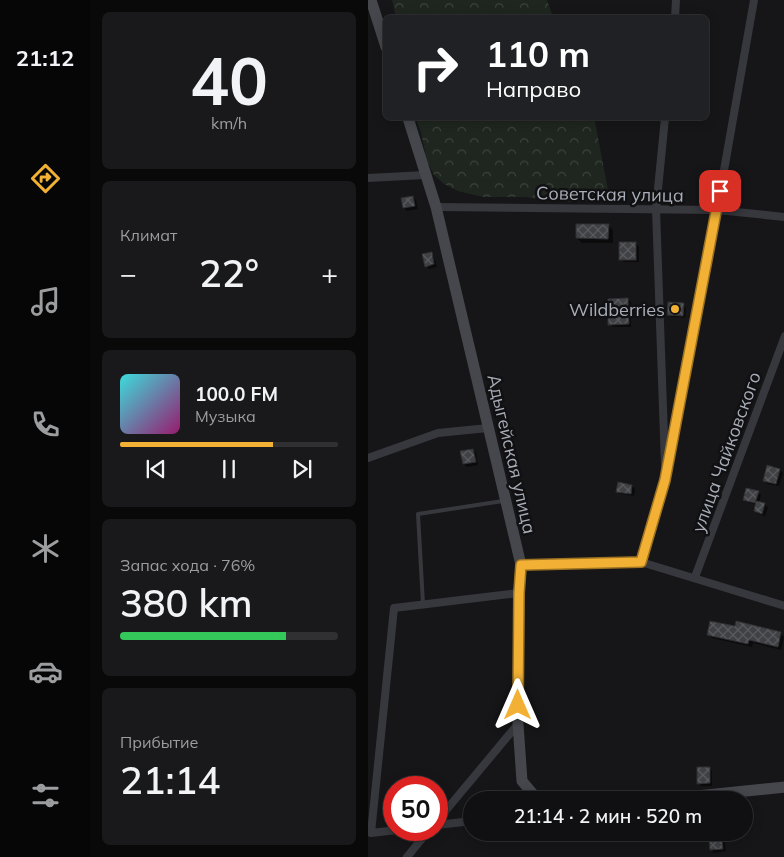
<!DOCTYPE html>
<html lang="ru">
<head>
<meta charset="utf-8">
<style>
  body { margin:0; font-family:Mulish,sans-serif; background:#19191b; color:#f1f3f6; height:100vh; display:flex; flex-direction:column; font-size:19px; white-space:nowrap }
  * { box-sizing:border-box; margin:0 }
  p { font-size:16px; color:#9c9d9f }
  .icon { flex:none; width:28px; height:28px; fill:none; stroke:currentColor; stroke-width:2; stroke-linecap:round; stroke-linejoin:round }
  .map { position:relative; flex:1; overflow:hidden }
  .panel { display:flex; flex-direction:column; gap:12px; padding:12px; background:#09090a; width:278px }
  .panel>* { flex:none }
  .guide { position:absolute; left:15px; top:15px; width:326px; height:105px; border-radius:8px; box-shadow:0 2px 12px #0003,0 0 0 1px #303032; background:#202124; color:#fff; overflow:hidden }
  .speed { position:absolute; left:15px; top:776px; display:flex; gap:10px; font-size:25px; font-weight:700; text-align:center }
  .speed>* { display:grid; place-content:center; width:65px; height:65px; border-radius:50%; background:#101012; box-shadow:0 2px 12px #0003,0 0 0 1px #303032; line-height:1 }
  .speed .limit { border:8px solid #d22; background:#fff; color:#111 }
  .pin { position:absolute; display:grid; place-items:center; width:42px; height:42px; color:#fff; margin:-21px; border-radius:10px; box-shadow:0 2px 8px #0006 }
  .me { position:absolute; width:55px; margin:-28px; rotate:0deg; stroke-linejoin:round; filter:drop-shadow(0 0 4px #0008) }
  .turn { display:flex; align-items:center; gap:18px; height:105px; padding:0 20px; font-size:22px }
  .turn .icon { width:65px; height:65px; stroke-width:2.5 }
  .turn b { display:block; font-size:35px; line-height:42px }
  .big { font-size:38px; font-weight:600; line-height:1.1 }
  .panel .tile { flex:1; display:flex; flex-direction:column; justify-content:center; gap:8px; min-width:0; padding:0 18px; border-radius:8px; background:#19191b }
  .panel .dial { align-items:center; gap:0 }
  .dial b { font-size:65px; line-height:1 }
  .song { display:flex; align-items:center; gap:15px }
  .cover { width:60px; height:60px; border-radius:8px; background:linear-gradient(135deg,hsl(180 70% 55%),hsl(320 70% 35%)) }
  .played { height:5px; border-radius:2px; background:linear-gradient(90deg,#f2b134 70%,#303032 70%) }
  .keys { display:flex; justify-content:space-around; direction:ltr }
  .heat { display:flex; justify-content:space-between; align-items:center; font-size:28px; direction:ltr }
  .charge { height:8px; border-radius:4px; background:linear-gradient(90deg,#34c759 76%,#303032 0) }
  .trip { position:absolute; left:95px; top:791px; width:290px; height:50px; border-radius:25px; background:#101012; box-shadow:0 2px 12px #0003,0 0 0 1px #303032; font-weight:600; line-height:50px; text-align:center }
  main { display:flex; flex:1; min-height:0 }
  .dock { display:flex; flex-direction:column; width:90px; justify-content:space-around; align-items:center; background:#060607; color:#9c9d9f }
  .dock .icon { width:35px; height:35px }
  .dock .current { color:#f2b134 }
  .dock b { font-size:22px; color:#f1f3f6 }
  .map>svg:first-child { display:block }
  .forest { fill:url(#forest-crowns) }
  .shadow { fill:#0007 }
  .building { fill:url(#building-cross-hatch); stroke:#303034 }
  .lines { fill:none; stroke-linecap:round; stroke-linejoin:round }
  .service { stroke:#37383d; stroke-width:4 }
  .minor { stroke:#37383d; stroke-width:8 }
  .secondary { stroke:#45474d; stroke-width:11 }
  .route-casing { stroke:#9d7322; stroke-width:12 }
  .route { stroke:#f2b134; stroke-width:9 }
  .poi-dot { fill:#f2b134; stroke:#111113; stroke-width:2 }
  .labels { text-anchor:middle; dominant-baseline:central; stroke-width:5; stroke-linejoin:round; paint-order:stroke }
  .street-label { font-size:18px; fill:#a8adb8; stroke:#111113 }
  .poi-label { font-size:18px; fill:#a8adb8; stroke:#111113; text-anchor:end }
</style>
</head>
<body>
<main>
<nav class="dock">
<b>21:12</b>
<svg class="icon current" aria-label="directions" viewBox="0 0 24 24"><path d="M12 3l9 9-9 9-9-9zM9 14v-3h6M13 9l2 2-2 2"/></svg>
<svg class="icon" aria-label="music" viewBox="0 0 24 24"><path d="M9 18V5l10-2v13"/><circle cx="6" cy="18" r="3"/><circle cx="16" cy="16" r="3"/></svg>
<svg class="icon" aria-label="phone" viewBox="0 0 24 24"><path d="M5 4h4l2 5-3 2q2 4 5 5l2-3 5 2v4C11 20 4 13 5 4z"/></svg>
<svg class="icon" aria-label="climate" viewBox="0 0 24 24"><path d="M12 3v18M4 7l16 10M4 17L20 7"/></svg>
<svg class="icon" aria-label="car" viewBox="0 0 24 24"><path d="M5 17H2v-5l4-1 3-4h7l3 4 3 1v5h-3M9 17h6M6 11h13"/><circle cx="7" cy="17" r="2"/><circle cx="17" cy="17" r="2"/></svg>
<svg class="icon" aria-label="filters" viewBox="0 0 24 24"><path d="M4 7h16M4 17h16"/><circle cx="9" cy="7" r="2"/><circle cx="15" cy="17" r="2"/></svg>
</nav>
<section class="panel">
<div class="tile dial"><b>40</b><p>km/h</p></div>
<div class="tile"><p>Климат</p>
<div class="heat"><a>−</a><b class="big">22°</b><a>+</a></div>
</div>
<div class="tile">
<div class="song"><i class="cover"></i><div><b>100.0 FM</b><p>Музыка</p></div></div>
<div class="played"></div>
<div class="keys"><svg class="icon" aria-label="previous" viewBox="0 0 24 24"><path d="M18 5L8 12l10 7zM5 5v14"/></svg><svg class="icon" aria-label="pause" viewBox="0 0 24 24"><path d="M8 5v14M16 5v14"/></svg><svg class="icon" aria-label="next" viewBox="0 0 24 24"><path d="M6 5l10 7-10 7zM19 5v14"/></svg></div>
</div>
<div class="tile"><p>Запас хода · 76%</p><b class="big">380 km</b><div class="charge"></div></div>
<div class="tile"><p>Прибытие</p><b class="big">21:14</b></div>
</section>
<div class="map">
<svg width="417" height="857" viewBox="0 0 417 857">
  <defs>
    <pattern id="forest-crowns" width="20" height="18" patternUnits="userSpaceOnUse" patternTransform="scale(1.25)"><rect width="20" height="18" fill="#1e261f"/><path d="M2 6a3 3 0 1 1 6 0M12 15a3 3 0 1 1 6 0" fill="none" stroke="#3c433d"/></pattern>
    <pattern id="building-cross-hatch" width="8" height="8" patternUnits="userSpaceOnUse" patternTransform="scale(1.25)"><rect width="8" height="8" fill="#404145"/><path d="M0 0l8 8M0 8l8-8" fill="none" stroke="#595a5e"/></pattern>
  </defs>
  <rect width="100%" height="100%" fill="#161618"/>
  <g class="forest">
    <path d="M24,0H179L185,17H28Z"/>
    <path d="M48,118H229L227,122L240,190L244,195L235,200L197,202L157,197H115L90,191L76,184L66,175L59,161L53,133Z"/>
  </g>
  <g class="shadow">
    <path d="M45,197L48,200L50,209L39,211L36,208Z"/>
    <path d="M240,225L245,230V243H214L209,238Z"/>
    <path d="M268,243L271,247V262H256L253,259Z"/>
    <path d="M63,254L66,257L69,267L61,269L58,266Z"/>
    <path d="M260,299L263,302V327H245L242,324Z"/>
    <path d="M315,304L318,308L317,318L303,317L300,314Z"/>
    <path d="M105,450L108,453L110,465L99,467L96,464Z"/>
    <path d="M412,470L415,473L411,486L399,484L396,480Z"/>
    <path d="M251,484L264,486L267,489L266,496L253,494L250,491Z"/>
    <path d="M390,492L393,495L391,503L396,504L400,508L397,516L390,514L387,511L389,505L379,502L376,499Z"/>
    <path d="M412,633L416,637L413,650L385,643L384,647L344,638L340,634Z"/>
    <path d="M341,768L344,771V786H333L330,783Z"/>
    <path d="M341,832H355L358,851L346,853L343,850Z"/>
  </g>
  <g class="building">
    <path d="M45,196L47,206L35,208L33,198Z"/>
    <path d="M208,224H241L240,239L208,238Z"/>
    <rect x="251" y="242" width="17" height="18"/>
    <path d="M64,252L66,264L57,267L54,254Z"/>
    <path d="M260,298L261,324L240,325V299Z"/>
    <path d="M300,302L316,303L315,316L299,315Z"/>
    <path d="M105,449L108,462L95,464L92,451Z"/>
    <path d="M399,465L412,469L408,484L395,481Z"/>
    <path d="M250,482L264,485L263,494L248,492Z"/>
    <path d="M378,488L391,491L387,503L375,500Z"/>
    <path d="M388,501L397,503L394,514L386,511Z"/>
    <path d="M342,621L367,626L368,621L413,632L410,647L381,640L380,644L339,635Z"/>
    <path d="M329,767H342V783L329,784Z"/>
    <path d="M340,832H353L355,849L342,850Z"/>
  </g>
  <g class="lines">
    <path class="service" d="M55,604L50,514L135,501"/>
    <g class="minor">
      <path d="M307,18L308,0"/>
      <path d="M0,178L57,175"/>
      <path d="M68,207L349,210L417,217"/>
      <path d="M0,458L70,433L120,428"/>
      <path d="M297,465L288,209L297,118"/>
      <path d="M273,562L297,480L349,210L386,0"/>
      <path d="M153,565L273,562L417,606"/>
      <path d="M327,577L417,336"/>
      <path d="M69,821L150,724"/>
      <path d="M69,825L104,821"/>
      <path d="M29,830L3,833L26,608L151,593"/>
      <path d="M39,857L61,830"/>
    </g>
    <g class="secondary">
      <path d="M3,0L18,47"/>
      <path d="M40,118L68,207L153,565L151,593L150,724L154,781L170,800"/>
      <path d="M290,800L417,787"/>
    </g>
  </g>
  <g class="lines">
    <defs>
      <path id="route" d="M150,705L151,593L153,565L273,562L297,480L352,191"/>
    </defs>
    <use href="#route" class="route-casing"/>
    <use href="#route" class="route"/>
  </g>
  <circle class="poi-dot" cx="307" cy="309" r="5"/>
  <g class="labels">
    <g class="street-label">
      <text transform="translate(242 194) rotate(1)">Советская улица</text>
      <text transform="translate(358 452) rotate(-70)">улица Чайковского</text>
      <text transform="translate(144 454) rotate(77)">Адыгейская улица</text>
    </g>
    <g class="poi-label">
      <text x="297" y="309">Wildberries</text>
    </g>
  </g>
</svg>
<div class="speed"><div class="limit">50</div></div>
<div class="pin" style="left:352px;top:191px;background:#d93025"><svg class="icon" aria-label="arrive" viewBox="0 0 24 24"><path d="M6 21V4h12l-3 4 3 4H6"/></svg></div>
<svg class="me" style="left:150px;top:705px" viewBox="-20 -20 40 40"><path d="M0-17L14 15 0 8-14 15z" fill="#f2b134" stroke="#fff" stroke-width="4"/></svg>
<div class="trip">21:14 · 2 мин · 520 m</div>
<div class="guide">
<div class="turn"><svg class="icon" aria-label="right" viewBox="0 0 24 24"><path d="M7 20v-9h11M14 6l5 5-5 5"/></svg><div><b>110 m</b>Направо</div></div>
</div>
</div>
</main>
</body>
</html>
